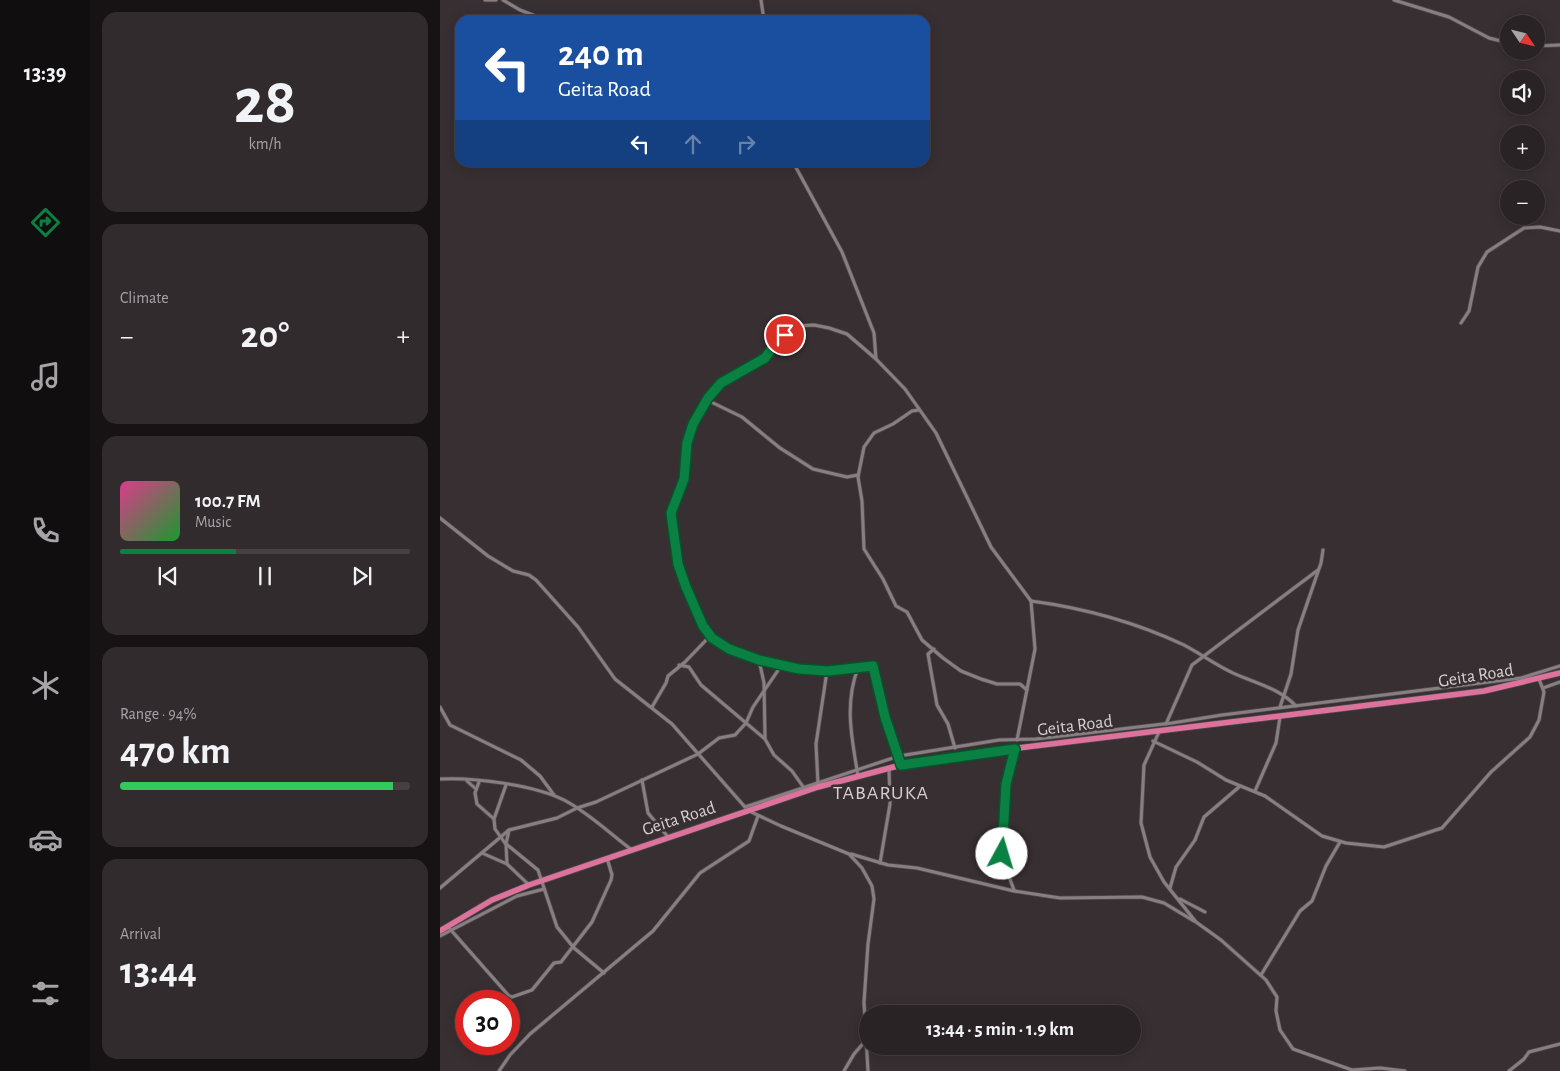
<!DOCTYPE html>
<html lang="en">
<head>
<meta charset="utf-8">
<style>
  body { margin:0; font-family:"Alegreya Sans",sans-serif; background:#322b2e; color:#f1f3f6; height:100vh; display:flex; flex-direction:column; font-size:19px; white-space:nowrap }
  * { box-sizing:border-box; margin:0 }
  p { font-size:16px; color:#a5a4a7 }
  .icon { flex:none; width:28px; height:28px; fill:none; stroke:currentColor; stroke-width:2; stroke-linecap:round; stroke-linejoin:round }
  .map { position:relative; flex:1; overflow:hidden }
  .panel { display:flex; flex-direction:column; gap:12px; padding:12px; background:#171315; width:350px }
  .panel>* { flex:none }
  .top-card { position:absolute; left:15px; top:15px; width:475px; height:152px; border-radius:15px; box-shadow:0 2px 12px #0003,0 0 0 1px #464043; background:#1a4fa0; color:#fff; overflow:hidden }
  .needle { width:32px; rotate:125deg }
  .buttons { position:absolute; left:1060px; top:15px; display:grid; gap:10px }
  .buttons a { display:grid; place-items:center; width:45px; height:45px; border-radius:50%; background:#2a2326; box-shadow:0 2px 12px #0003,0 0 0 1px #464043; font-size:25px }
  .speed { position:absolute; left:15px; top:990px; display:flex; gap:10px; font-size:25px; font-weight:700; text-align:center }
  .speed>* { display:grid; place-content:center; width:65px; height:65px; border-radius:50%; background:#2a2326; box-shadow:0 2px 12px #0003,0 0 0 1px #464043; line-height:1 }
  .speed .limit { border:8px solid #d22; background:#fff; color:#111 }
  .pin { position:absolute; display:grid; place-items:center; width:42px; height:42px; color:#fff; margin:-21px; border:2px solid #fff; border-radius:50%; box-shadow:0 1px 5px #0007 }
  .me { position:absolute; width:55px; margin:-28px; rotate:6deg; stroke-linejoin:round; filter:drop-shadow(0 0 4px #0008) }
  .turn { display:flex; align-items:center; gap:18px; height:105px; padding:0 20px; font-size:22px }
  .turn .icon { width:65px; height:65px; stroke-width:2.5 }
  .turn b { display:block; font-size:35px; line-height:42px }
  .lanes { display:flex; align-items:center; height:48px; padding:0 20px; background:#0003; justify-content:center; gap:25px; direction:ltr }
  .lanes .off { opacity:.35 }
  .big { font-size:38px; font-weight:600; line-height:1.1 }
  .panel .widget { flex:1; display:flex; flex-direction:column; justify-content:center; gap:8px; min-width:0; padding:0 18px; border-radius:15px; background:#322b2e }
  .panel .dial { align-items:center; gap:0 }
  .dial b { font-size:65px; line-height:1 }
  .song { display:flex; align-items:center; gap:15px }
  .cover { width:60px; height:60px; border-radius:8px; background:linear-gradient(135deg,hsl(330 70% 55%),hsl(130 70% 35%)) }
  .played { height:5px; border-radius:2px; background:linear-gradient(90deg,#0b8043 40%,#464043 40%) }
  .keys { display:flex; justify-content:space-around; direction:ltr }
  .heat { display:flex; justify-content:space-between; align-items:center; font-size:28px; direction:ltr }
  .charge { height:8px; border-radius:4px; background:linear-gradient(90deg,#34c759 94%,#464043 0) }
  .trip { position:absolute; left:419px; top:1005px; width:282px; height:50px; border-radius:25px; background:#2a2326; box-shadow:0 2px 12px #0003,0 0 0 1px #464043; font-weight:600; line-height:50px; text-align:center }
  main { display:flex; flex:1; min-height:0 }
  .dock { display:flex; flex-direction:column; width:90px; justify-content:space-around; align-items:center; background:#110e0f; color:#a5a4a7 }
  .dock .icon { width:35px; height:35px }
  .dock .current { color:#0b8043 }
  .dock b { font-size:22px; color:#f1f3f6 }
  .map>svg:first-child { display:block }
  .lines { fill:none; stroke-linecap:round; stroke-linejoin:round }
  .street-casing { stroke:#524b4d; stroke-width:4.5 }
  .highway-casing { stroke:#524b4d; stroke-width:7 }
  .street { stroke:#897f82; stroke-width:3 }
  .highway { stroke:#dd739d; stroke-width:5.5 }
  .route-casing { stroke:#07532c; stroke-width:12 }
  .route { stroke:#0b8043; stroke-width:9 }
  .labels { text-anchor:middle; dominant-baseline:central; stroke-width:5; stroke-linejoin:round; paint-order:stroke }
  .street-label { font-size:18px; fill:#d5d0d1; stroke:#382f32 }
  .quarter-label { font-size:20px; letter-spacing:1px; fill:#d9cdd1; stroke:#382f32 }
</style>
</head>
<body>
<main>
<nav class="dock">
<b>13:39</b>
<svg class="icon current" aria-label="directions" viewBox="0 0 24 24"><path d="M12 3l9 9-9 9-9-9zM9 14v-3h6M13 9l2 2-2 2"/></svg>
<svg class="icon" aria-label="music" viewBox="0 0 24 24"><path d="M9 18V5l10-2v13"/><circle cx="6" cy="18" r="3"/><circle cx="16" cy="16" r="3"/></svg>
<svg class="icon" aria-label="phone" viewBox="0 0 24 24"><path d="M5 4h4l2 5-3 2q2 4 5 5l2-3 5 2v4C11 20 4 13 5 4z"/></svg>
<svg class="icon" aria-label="climate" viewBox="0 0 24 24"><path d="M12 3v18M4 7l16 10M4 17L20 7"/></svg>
<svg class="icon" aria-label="car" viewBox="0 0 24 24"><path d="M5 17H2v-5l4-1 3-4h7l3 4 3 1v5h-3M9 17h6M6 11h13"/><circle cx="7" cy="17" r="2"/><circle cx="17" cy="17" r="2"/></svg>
<svg class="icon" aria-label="filters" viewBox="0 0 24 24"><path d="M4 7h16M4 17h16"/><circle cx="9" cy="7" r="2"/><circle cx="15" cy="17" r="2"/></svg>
</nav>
<section class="panel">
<div class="widget dial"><b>28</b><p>km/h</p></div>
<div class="widget"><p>Climate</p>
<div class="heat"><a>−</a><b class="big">20°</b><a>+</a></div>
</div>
<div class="widget">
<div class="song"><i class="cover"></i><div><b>100.7 FM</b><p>Music</p></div></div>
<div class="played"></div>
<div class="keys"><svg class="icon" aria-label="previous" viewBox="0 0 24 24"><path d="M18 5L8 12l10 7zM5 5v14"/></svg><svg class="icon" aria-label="pause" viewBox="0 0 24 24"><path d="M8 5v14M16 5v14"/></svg><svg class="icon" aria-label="next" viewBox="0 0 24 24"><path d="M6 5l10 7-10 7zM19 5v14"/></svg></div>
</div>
<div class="widget"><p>Range · 94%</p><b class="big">470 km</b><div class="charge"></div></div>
<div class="widget"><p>Arrival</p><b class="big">13:44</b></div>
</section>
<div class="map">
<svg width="1120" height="1071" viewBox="0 0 1120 1071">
  <rect width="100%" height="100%" fill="#382f32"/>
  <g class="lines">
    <defs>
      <g id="street">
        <path d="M45,0H56"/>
        <path d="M63,0L80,10L106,20"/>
        <path d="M321,0L324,20"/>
        <path d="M954,0L1009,17L1049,38L1069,43"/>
        <path d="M1096,46L1120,45"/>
        <path d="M353,162L402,252L434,333L436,359L465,389L496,433L551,547L591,601L595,649L577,740"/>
        <path d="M1021,323L1029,311L1038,267L1047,252L1084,228L1100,227L1120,231"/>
        <path d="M267,400L302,417L340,448L373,469L407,477L418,475"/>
        <path d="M479,410L472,411L453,424L434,433L424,447L418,477L422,501L424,549L443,579L456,606L467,612L482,640L503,658L521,671L541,679L557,684H580L587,690"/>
        <path d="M0,518L48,556L73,571L89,575L96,580L138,627L175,679L232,724L305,807"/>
        <path d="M591,601C644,608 695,622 744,645C761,654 776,665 793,673C815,683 839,688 856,706"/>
        <path d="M494,649L488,654L497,705L508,724L515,748"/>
        <path d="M319,660L324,683L325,738"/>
        <path d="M239,665L249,667L261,685L325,739L334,755L352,771L364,788"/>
        <path d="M433,666L387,671L359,669L301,654L277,641L263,626L244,584L234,545L231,513L244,479L250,432L266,400L285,380L325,358L341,338L357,326L374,325L389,328L407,334L436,359"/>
        <path d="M433,666L440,699L461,765"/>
        <path d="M1103,688L1120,682"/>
        <path d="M0,707L10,725L81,760L100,776L114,795"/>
        <path d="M212,707L226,683L228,676L245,662L270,636"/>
        <path d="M840,707L851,674L858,630L881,563L883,550"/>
        <path d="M726,724L752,665L878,570"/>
        <path d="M719,732L704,765L701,823L710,857L724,882L756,922L781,940L826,980L837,997L836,1011L840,1030L853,1049L912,1070L940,1068L965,1071"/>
        <path d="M713,741L757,762L786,780L825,796L882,836L906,843L944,847L1002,828L1051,772L1090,737L1099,720L1104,692L1099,679"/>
        <path d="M418,776C412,739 404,704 418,668"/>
        <path d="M0,779C32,777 95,785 124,800C149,813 169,833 192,850"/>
        <path d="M202,780L208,813L229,838"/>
        <path d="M27,781L36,789"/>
        <path d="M39,782L35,793L37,804L54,819"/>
        <path d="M378,784L376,744L387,671"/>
        <path d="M66,785L54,819L55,829L65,843L98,870L117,927L134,948L164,973"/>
        <path d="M815,791L836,743L840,717"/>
        <path d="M305,807L459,756L559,740L596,739L732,723L782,715L1081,678L1120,666"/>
        <path d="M309,811L341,826L409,854L422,868L432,886L434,899L428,944L424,1002L428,1071"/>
        <path d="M69,830L66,844L67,864L88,884"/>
        <path d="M42,853L67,864"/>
        <path d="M411,854L448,865L477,868L574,891L620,898L702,897L724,903L754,921"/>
        <path d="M440,863L450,804L449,768"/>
        <path d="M0,888L69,830L117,818L137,808L156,802L258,754L279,738L295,735L306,723L313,707L341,666"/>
        <path d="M730,888L736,867L755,840L764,817L799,787"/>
        <path d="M574,890L564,863L562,846L565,820L566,784L575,749"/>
        <path d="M740,899L765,912"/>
        <path d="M10,929L69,996L72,997L92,990L114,963L121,962L152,922L171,880L172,875L167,858"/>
        <path d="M0,936L77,896L104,889"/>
        <path d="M821,975L860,911L872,901L886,866L900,842"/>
        <path d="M59,1071L70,1055L90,1034L213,931L260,873L309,841L318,816"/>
        <path d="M404,1071L414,1054L427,1039"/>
        <path d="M1069,1071L1084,1059L1089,1052L1120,1044"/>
      </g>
      <path id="highway" d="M0,931L52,900L89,885L378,787L461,765L504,757L1044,691L1120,673"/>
    </defs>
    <use href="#street" class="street-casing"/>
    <use href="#highway" class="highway-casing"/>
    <use href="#street" class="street"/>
    <use href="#highway" class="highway"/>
  </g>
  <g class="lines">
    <defs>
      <path id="route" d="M345,335L338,340L325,358L281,383L268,398L253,424L247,443L244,479L231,513L238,564L246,587L263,626L272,638L289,649L319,660L359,669L388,671L433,666L445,717L461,765L575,749L566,784L562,854"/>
    </defs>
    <use href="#route" class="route-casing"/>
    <use href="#route" class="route"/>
  </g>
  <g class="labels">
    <g class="street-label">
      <text transform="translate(1036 676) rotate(-9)">Geita Road</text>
      <text transform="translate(635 726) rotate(-7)">Geita Road</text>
      <text transform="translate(239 819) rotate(-18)">Geita Road</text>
    </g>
    <g class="quarter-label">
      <text x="441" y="793">TABARUKA</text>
    </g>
  </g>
</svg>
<div class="buttons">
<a><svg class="needle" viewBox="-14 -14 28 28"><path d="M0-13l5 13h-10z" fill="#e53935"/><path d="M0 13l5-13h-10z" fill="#a5a4a7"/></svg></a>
<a><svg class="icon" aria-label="sound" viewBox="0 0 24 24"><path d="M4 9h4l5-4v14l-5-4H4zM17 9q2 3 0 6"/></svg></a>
<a>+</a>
<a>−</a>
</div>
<div class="speed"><div class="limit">30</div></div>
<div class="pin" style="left:345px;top:335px;background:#d93025"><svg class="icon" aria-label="arrive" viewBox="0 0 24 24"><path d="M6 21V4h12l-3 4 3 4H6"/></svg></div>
<svg class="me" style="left:562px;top:854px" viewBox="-20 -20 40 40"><circle r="19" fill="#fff"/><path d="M0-13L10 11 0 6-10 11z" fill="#0b8043"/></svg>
<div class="trip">13:44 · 5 min · 1.9 km</div>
<div class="top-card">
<div class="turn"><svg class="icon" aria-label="left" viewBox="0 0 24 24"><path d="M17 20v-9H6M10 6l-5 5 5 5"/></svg><div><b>240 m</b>Geita Road</div></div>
<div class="lanes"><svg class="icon" aria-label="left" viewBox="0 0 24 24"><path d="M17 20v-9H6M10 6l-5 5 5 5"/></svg><svg class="icon off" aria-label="ahead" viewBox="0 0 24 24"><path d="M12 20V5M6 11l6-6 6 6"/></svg><svg class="icon off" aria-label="right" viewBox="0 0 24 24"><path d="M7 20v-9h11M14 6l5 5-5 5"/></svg></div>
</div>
</div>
</main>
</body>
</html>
